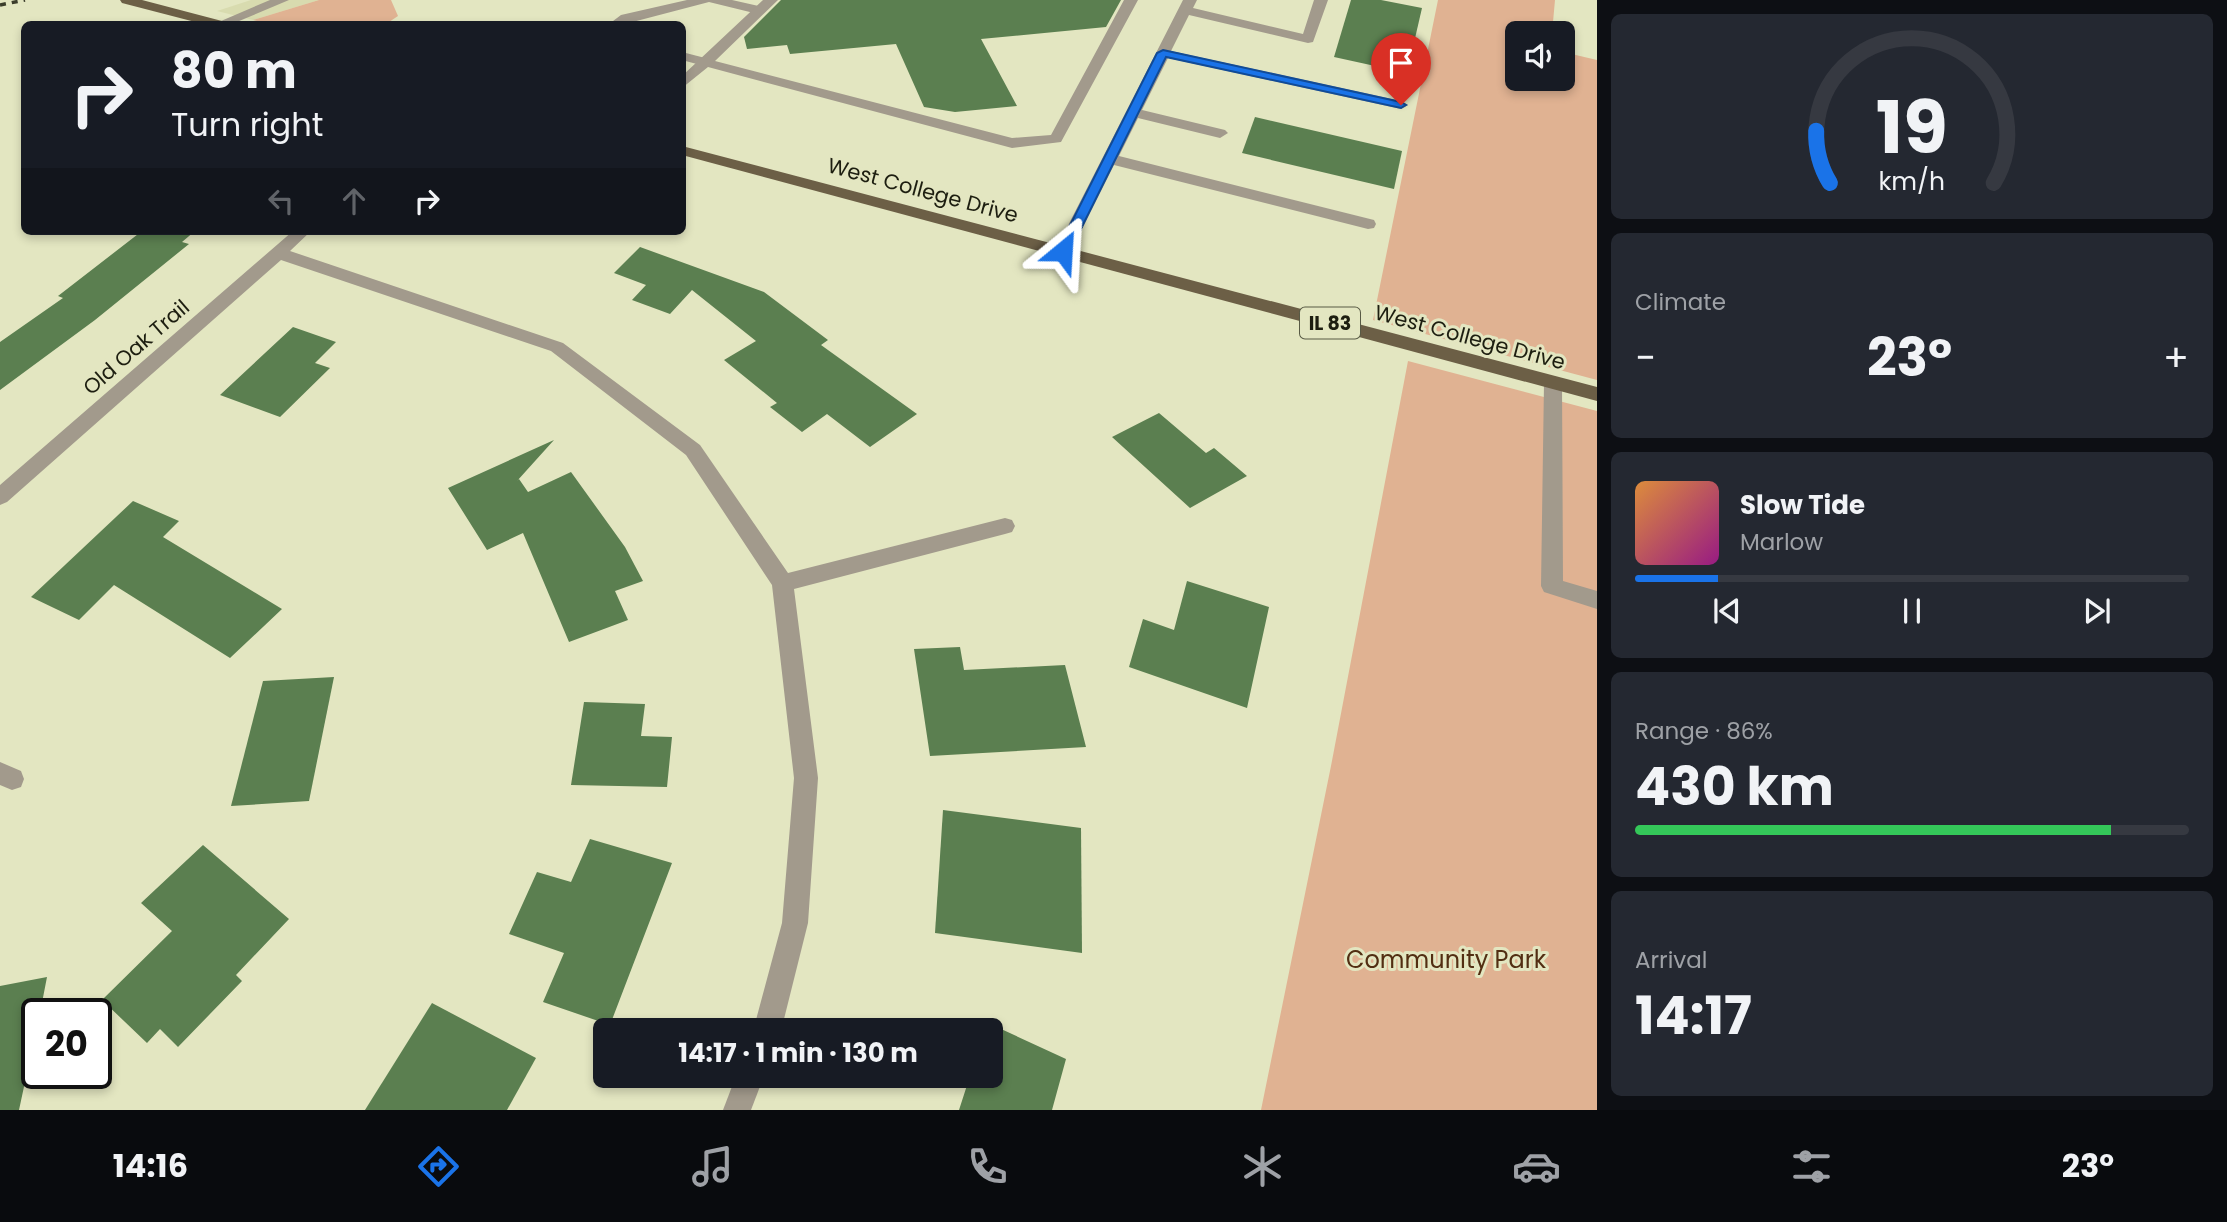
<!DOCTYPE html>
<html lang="en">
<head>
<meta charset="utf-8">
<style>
  body { margin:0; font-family:Poppins,sans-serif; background:#242831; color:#f1f3f6; height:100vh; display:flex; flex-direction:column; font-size:26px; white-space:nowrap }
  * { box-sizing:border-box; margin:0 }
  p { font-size:23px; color:#9ea1a6 }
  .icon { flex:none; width:38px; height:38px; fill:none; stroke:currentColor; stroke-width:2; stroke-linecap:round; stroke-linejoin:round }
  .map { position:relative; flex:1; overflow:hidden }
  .details { display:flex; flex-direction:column; gap:14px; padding:14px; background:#0d0f14; width:630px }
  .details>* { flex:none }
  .banner { position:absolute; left:21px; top:21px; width:665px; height:214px; border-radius:10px; box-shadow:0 4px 10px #0003; background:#171b24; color:#f1f3f6; overflow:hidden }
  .buttons { position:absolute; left:1505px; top:21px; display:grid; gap:14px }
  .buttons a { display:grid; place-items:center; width:70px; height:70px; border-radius:10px; background:#171b24; box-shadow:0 4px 10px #0003; font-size:35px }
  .speed { position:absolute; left:21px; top:998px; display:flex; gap:14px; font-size:35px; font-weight:700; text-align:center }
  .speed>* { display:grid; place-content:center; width:91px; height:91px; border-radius:50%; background:#171b24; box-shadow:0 4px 10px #0003; line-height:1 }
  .speed .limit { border:4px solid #111; border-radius:10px; background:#fff; color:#111 }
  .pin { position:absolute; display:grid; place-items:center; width:60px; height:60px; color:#fff; margin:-72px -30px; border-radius:50% 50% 50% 0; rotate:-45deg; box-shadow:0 0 7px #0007 }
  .pin .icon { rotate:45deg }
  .me { position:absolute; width:77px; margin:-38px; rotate:27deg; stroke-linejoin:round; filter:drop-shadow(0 0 5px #0008) }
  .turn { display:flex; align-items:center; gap:24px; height:147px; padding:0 35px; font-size:32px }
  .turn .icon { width:91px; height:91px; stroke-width:2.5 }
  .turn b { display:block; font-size:49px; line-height:60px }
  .lanes { display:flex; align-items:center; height:66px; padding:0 35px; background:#0003; justify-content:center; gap:35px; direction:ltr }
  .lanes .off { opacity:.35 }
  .big { font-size:52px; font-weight:700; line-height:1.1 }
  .details .card { flex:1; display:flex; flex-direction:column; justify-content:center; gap:10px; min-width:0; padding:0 24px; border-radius:10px; background:#242831 }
  .details .dial { align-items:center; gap:0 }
  .dial svg { height:182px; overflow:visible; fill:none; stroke:#363941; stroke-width:7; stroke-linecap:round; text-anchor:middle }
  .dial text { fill:#f1f3f6; stroke:none }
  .song { display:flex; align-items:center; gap:21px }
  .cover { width:84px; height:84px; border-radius:10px; background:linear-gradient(135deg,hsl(30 70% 55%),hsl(310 70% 35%)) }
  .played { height:7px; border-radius:4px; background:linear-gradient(90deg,#1a73e8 15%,#363941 15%) }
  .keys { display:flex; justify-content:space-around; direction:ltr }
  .heat { display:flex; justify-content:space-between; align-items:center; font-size:38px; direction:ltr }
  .charge { height:10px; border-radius:5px; background:linear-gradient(90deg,#34c759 86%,#363941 0) }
  .trip { position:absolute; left:593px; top:1018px; width:410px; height:70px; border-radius:10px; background:#171b24; box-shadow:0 4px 10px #0003; font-weight:700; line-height:70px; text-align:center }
  .menu { display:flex; height:112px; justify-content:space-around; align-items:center; background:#090b0e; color:#9ea1a6 }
  .menu .icon { width:49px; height:49px }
  .menu .active { color:#1a73e8 }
  .menu b { font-size:32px; color:#f1f3f6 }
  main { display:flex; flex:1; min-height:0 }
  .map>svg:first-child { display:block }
  .built { fill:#d8dbaf }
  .green { fill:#e0b292 }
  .building { fill:#5b7f50 }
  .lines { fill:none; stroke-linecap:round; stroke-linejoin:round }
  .lane { fill:#a29a8c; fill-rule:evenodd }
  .street { fill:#a29a8c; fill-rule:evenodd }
  .primary { fill:#6c5f46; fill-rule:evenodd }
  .rail { stroke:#3b3d2b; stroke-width:3.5; stroke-dasharray:6 6; stroke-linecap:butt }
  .route { fill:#1a73e8; stroke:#114b97; stroke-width:2 }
  .labels { text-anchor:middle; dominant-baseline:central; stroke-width:6; stroke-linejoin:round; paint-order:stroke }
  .shield { fill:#e3e6c1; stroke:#585a45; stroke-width:2 }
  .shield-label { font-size:19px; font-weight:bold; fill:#1d1e10 }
  .street-label { font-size:21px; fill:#1d1e10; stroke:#e3e6c1 }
  .near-park-label { font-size:24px; fill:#522e12; stroke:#e3e6c1 }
</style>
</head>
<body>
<main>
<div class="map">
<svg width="1597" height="1110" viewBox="0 0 1597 1110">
  <rect width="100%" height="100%" fill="#e3e6c1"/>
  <path class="built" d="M251,0H319L253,20L217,11Z"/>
  <g class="green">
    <path d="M319,0H391L398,16L386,24H269L253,20Z"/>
    <path d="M1438,0H1555L1552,33H1517V79H1563V52L1597,60V380L1373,320Z"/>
    <path d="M1408,361L1597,411V1110H1261L1331,766Z"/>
  </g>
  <g class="building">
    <path d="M781,0H1121L1106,27L981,39L1017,106L955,112L924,107L896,44L790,54L787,45L747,49L744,37Z"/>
    <path d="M1351,0H1381L1422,8L1407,73L1334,57Z"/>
    <path d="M1255,117L1402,151L1394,189L1242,153Z"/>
    <path d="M142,231H195L182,242L189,244L95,320L0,390V342L63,298L58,296Z"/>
    <path d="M640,247L764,292L828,340L821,345L917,414L870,447L827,414L802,432L770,407L777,403L724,360L756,341L692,290L670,314L632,300L646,285L614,273Z"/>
    <path d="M293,327L336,342L315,363L330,368L280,417L220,395Z"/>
    <path d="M1159,413L1206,453L1214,448L1247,476L1190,508L1112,437Z"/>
    <path d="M554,440L517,481L519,479L528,492L571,472L625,547L643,581L615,591L628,620L569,642L523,533L487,550L448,488Z"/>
    <path d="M133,501L179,521L163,537L282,609L230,658L114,585L79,620L31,597Z"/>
    <path d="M1187,581L1269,607L1247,708L1129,667L1143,619L1174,630Z"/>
    <path d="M960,647L964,670L1065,665L1086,747L930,756L914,649Z"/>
    <path d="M334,677L309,801L231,806L263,681Z"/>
    <path d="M584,702L645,704L641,736L672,737L667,787L571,785Z"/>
    <path d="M943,810L1081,828L1082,953L935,933Z"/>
    <path d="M590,839L672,863L610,1025L543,1002L564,953L509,934L537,872L571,882Z"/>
    <path d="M203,845L289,919L236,975L242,981L178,1047L160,1029L147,1043L102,1000L172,931L141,903Z"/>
    <path d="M47,977L40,1013H37V1026L19,1110H0V986Z"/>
    <path d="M432,1003L536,1058L507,1110H365Z"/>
    <path d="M988,1023L1066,1059L1052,1110H959L970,1076H990V1031H985Z"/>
  </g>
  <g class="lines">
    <g class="lane">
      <path d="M270,0H289L232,24H214Z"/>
      <path d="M687,0H732L763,7L765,10L758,14L709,2L625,24H609L621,15Z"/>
      <path d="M1183,0H1197L1193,8L1303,34L1314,0H1328L1313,42L1308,43L1189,15L1171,51L1401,101L1408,105L1401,109L1168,58L1142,110L1225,130L1228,133L1220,138L1138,118L1119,156L1374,220L1376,224L1374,228L1368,229L1114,165L1069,255H1057L1055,251Z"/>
      <path d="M682,52L709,59L711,62L704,66L682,60Z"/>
      <path d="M1553,376L1560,378L1562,383L1563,581L1597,591V609L1544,592L1541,586L1544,383L1546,378Z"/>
    </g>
    <g class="street">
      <path d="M763,0H778L715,61L1012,138L1051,135L1124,0H1138L1061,142L1012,148L708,67L682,88V76Z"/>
      <path d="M293,231H311L290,251L563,343L700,445L788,573L1005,518L1012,520L1015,526L1012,532L1005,534L794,589L818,778L808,923L781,1031H753L782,923L794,778L772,585L686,455L551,351L281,260L7,502L0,505V485Z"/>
      <path d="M0,762L21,771L24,779L21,787L12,790L0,785Z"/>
      <path d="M736,1076H764L751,1110H723Z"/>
    </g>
    <g class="primary">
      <path d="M120,0H142L222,21L224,24H203L122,3Z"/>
      <path d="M682,146L1597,387V401L682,155Z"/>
    </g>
    <path class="rail" d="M0,5L25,0"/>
  </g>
  <path class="route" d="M1163,50L1401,102L1406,105L1401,108L1166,57L1070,251L1063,255L1059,254L1057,251L1157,53Z"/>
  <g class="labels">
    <rect class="shield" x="1300" y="307.5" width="60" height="31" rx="5"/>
    <g class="shield-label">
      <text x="1330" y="323">IL 83</text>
    </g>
    <g class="street-label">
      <text transform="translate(923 190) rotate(15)">West College Drive</text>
      <text transform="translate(1470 337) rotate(15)">West College Drive</text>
      <text transform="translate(136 347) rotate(-41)">Old Oak Trail</text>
    </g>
    <g class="near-park-label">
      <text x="1446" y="959">Community Park</text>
    </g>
  </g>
</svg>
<div class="buttons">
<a><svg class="icon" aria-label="sound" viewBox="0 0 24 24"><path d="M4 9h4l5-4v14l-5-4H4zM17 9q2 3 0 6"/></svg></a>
</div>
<div class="speed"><div class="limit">20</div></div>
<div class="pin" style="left:1401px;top:105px;background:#d93025"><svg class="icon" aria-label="arrive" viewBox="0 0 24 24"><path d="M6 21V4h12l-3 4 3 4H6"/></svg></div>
<svg class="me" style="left:1063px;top:251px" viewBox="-20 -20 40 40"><path d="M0-17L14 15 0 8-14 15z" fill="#1a73e8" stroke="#fff" stroke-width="4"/></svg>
<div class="trip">14:17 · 1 min · 130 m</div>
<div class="banner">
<div class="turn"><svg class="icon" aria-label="right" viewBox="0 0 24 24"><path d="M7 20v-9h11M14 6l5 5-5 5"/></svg><div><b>80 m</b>Turn right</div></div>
<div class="lanes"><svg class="icon off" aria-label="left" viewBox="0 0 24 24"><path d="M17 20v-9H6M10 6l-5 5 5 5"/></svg><svg class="icon off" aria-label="ahead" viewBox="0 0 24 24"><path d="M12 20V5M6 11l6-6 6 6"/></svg><svg class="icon" aria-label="right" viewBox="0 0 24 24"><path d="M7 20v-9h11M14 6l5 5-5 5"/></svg></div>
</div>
</div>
<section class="details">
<div class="card dial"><svg viewBox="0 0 100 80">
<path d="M14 69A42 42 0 1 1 86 69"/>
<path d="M14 69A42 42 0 0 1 8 46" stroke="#1a73e8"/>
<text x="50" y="56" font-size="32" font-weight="700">19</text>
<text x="50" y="72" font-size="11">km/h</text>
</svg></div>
<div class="card"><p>Climate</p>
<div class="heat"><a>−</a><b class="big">23°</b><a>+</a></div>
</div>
<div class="card">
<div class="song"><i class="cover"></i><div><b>Slow Tide</b><p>Marlow</p></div></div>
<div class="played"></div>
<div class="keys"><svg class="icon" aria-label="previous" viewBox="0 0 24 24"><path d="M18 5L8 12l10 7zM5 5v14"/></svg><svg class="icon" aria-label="pause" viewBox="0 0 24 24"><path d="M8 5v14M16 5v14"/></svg><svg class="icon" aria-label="next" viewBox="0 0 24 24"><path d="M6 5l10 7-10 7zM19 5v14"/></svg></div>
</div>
<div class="card"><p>Range · 86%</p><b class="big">430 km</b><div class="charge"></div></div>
<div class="card"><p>Arrival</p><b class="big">14:17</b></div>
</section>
</main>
<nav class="menu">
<b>14:16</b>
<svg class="icon active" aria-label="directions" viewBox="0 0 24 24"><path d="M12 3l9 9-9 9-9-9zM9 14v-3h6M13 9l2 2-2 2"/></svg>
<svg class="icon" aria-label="music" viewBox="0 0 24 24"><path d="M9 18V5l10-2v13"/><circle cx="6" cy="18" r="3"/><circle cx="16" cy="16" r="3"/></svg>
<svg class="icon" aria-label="phone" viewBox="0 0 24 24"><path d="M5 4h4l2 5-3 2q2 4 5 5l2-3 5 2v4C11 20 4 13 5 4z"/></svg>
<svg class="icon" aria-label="climate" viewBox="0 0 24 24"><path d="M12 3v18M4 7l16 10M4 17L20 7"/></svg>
<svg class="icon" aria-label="car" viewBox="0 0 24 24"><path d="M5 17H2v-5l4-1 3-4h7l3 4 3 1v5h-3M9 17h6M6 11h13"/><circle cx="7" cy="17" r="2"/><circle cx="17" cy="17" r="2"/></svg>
<svg class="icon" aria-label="filters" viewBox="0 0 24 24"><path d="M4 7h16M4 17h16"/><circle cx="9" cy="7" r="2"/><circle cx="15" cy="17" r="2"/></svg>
<b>23°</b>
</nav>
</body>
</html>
